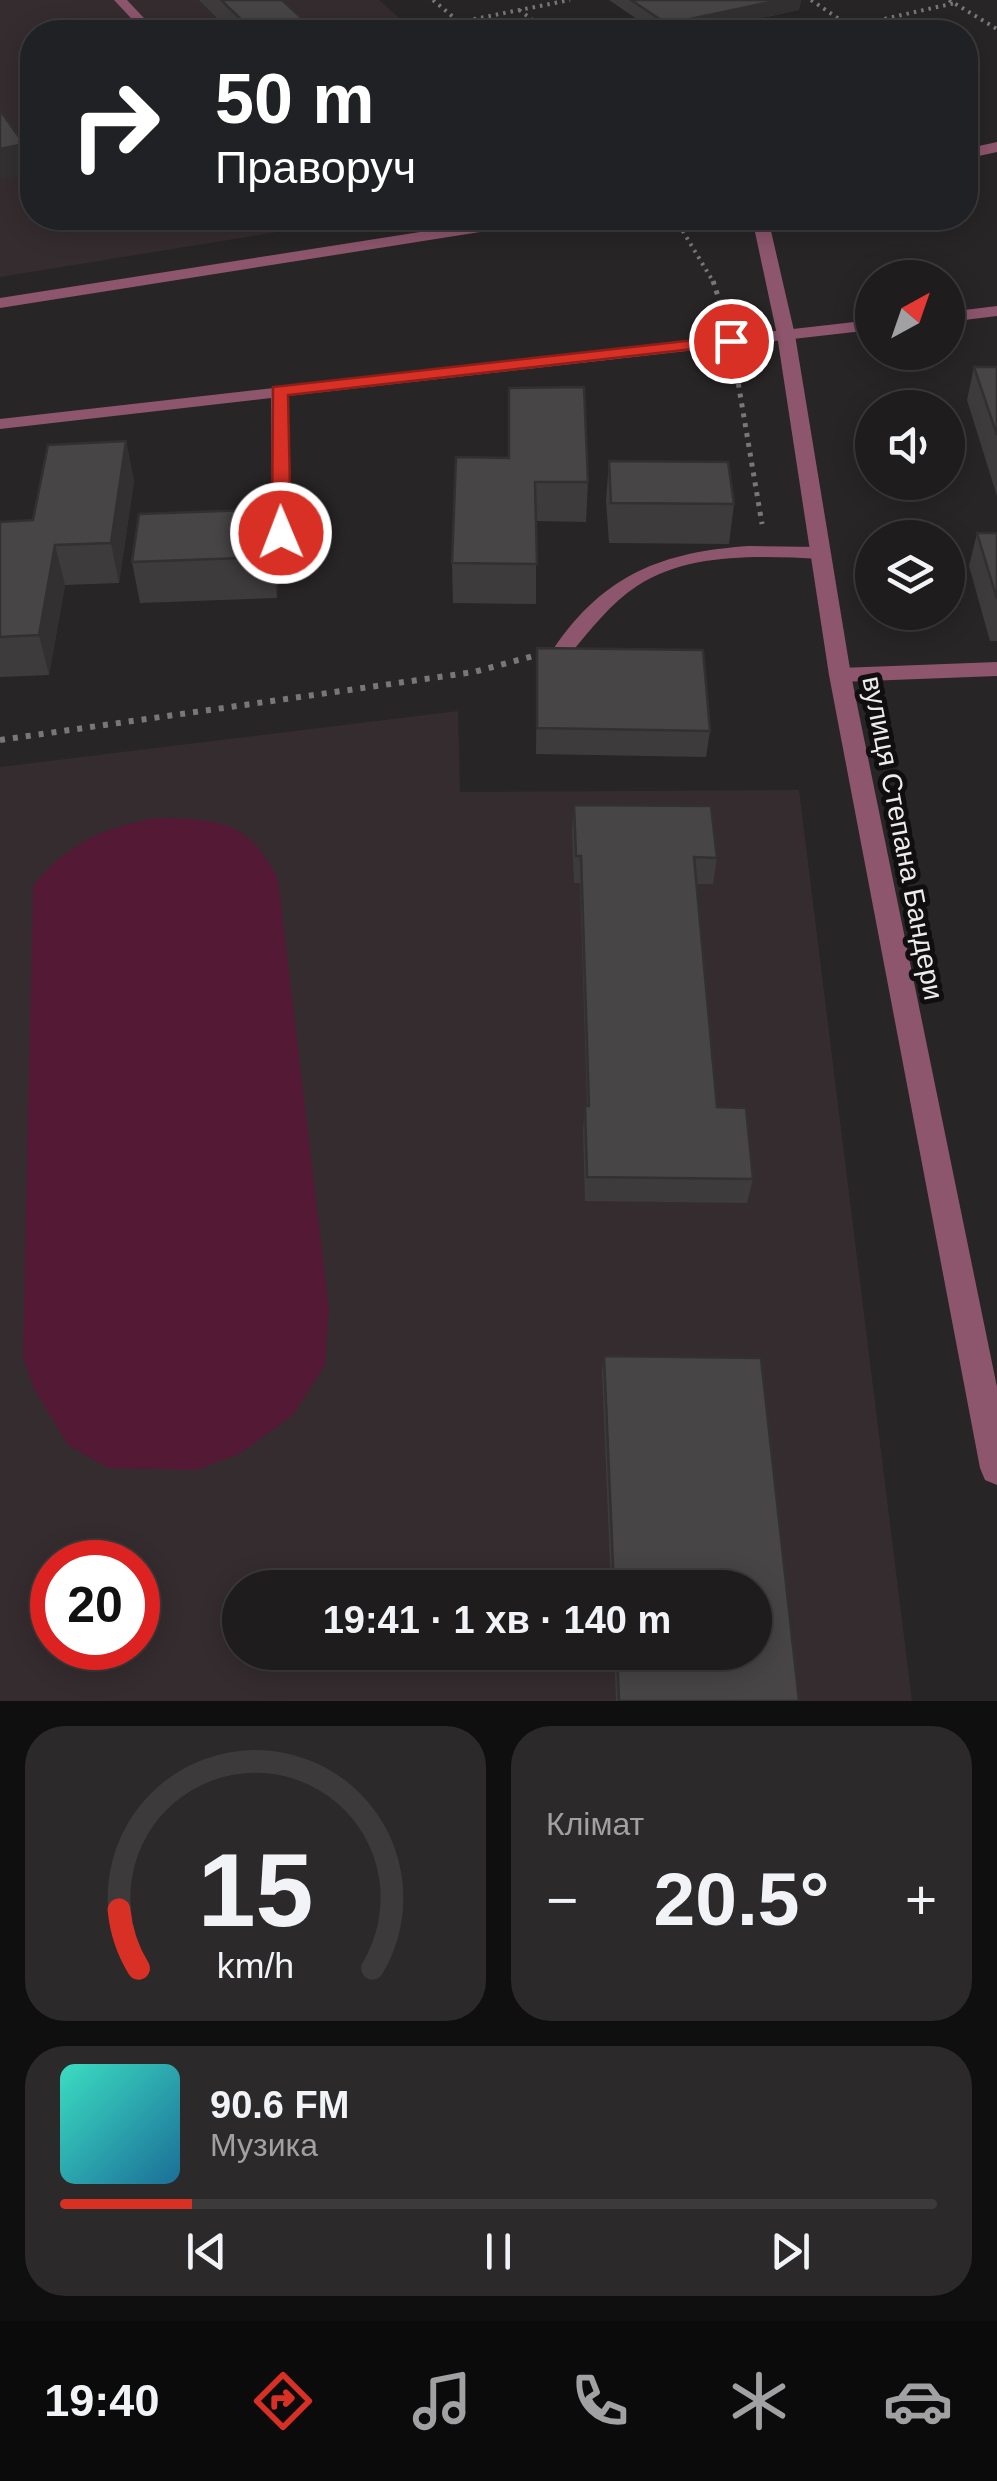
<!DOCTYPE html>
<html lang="uk">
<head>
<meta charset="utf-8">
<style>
  body { margin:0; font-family:Helvetica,sans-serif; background:#2b2929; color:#f1f3f6; height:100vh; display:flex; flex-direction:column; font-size:38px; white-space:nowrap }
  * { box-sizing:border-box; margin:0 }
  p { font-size:32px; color:#a1a1a3 }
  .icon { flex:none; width:55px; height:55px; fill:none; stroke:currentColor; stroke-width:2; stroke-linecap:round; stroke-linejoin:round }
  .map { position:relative; height:1701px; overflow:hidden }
  .details { display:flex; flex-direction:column; gap:25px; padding:25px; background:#100f0f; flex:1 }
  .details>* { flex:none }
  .banner { position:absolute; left:20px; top:20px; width:958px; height:210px; border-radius:40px; box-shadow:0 5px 25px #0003,0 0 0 2px #3c3a3b; background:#202124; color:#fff; overflow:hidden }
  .needle { width:65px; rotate:40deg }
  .buttons { position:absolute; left:855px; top:260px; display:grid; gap:20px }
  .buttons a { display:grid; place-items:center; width:110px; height:110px; border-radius:50%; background:#1e1c1c; box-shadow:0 5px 25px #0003,0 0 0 2px #3c3a3b; font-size:50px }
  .speed { position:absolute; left:30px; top:1540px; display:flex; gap:20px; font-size:50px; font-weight:700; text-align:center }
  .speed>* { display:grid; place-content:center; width:130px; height:130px; border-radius:50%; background:#1e1c1c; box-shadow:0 5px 25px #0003,0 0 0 2px #3c3a3b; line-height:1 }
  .speed .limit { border:15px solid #d22; background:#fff; color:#111 }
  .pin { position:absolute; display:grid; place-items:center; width:85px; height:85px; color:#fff; margin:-42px; border:5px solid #fff; border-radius:50%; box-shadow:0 2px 10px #0007 }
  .me { position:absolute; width:110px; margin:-55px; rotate:359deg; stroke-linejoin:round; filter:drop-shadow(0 0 8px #0008) }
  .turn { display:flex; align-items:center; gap:35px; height:210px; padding:0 30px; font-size:45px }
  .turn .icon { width:130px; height:130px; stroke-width:2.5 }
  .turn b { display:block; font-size:70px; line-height:85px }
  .big { font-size:75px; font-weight:800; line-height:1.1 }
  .details .widget { flex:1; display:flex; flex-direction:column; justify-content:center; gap:15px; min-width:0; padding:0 35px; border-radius:40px; background:#2b2929 }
  .details .dial { align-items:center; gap:0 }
  .dial svg { height:260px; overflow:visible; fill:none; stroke:#3c3a3b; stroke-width:7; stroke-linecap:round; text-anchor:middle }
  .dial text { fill:#f1f3f6; stroke:none }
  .song { display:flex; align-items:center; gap:30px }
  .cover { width:120px; height:120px; border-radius:15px; background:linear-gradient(135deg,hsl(170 70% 55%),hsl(200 70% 35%)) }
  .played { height:10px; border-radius:5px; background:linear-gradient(90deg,#d93025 15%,#3c3a3b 15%) }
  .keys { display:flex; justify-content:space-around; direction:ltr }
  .heat { display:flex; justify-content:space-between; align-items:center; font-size:55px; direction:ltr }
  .details .tiles { flex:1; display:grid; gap:25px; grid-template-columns:1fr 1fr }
  .widget:last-child { grid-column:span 2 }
  .trip { position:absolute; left:222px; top:1570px; width:550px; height:100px; border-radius:50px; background:#1e1c1c; box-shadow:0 5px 25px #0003,0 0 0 2px #3c3a3b; font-weight:800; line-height:100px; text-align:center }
  .dock { display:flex; height:160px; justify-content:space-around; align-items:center; background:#0c0b0b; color:#a1a1a3 }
  .dock .icon { width:70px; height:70px }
  .dock .on { color:#d93025 }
  .dock b { font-size:45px; color:#f1f3f6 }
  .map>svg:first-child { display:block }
  .built { fill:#352c2f; fill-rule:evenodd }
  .green { fill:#541935 }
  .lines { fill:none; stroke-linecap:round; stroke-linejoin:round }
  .path-far2 { stroke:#797777; stroke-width:4; stroke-dasharray:2.5 5; stroke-linecap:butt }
  .path-far1 { stroke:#797777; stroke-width:5; stroke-dasharray:4 6; stroke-linecap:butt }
  .path { stroke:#797777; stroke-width:6; stroke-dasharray:5 8; stroke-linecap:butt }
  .service { fill:#8d566c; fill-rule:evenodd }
  .minor { fill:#8d566c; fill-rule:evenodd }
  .wall { fill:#3e3b3c }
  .shaded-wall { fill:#323031 }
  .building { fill:#484546; stroke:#323031; stroke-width:2.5 }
  .route { fill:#d93025; stroke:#8d1f18; stroke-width:2.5 }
  .labels { text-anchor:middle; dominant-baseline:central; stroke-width:10; stroke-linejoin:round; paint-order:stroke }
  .street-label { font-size:28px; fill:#edebeb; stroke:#100e0f }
</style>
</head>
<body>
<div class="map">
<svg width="997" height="1701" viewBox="0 0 997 1701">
  <rect width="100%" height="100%" fill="#282526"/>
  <g class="built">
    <path d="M0,0H379L415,32H32V218H363L0,277Z"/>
    <path d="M458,711L460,792L799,790L912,1701H0V767ZM52,1562H138V1648H52ZM240,1588H755V1652H240Z"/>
  </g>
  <path class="green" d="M155,818C216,819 249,819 278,879L329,1309L325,1365L293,1415L241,1453L197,1470L108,1468L68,1445L34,1389L23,1357L33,886C66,844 103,828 155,818Z"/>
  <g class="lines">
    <g class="path-far2">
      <path d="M433,0L471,32"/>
      <path d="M811,0L851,27L848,32"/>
      <path d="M949,0L997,29"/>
      <path d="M519,10L549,32"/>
      <path d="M459,22L570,0"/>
      <path d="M826,32L955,3"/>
      <path d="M675,218L714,283"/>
    </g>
    <g class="path-far1">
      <path d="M713,281L725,318"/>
      <path d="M735,364L762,524"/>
    </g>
    <path class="path" d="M0,740L474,672L537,655"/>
    <g class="service">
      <path d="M114,0H127L157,32H144Z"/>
      <path d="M997,306V316L948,322V312Z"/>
      <path d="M872,320V330L288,396L290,533L281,539L272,533L271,398L0,429V419Z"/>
      <path d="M749,546L821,547L830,553L821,559C761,556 689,552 637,586C611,603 591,629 571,653H557L554,648C605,574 662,552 749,546Z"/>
      <path d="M997,662V676L840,682L830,675L840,668Z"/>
    </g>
    <g class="minor">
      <path d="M997,142V152L965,159V149Z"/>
      <path d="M509,218H545L537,223L0,308V298Z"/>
      <path d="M752,218H768L795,335L851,675L997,1387V1485L985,1480L980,1468L829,675L777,335Z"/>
    </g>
  </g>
  <g class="wall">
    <path d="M199,0H282L310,26L365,32H231Z"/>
    <path d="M609,0H801L799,10L696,32H656Z"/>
    <path d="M974,367H997V496L967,400Z"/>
    <path d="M126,441L134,481L119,583L65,585L49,675L0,677V522L33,520Z"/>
    <path d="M456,457L588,482L586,522L536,521V604L453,603L452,563Z"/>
    <path d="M609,461L734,504L729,544L609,543L606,501Z"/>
    <path d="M274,509L279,549L277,598L140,603L132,562Z"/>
    <path d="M977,533H997V641H990L969,566Z"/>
    <path d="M537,648L710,731L706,757L536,754Z"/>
    <path d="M574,805L717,858L713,884H696L717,1107L753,1179L747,1203L585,1201L583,1131L585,1106H587L580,883H574L572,831Z"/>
    <path d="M604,1356L761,1358L799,1701H616L614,1652H755V1588H611L602,1372Z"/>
  </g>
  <g class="shaded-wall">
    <path d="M780,0H801L799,10L696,32H666L667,24Z"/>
    <path d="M24,144L31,173L0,180V149Z"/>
    <path d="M126,441L134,481L119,583L111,543Z"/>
    <path d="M274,509L279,549L277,598L272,557Z"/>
    <path d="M55,545L65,585L49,675L39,635Z"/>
  </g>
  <g class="building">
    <path d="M221,0H282L310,26L349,18L365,32H254Z"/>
    <path d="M631,0H780L667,24Z"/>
    <path d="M81,19L92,32H36L33,28Z"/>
    <path d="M0,110L24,144L0,149Z"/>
    <path d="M974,367H997V435Z"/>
    <path d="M584,387L588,482H535L537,564L452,563L456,457L509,458V388Z"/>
    <path d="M126,441L111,543L55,545L39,635L0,637V522L33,520L48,445Z"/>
    <path d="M609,461L728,462L734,504L611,503Z"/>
    <path d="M274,509L272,557L132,562L139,514Z"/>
    <path d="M977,533H997V599Z"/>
    <path d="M537,648L703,650L710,731L537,728Z"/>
    <path d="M574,805L711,806L717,858L694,857L717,1107L746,1108L753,1179L587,1177L585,1106H589L581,856H576Z"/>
    <path d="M604,1356L761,1358L799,1701H619L617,1652H755V1588H614Z"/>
  </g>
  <path class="route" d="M731,336L737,337V344L288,395L291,533L281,539L272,533L273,387Z"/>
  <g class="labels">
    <g class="street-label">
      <text transform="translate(903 838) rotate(79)">вулиця Степана Бандери</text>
    </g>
  </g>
</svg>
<div class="buttons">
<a><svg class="needle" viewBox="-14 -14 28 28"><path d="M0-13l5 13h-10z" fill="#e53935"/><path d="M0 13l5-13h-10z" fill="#a1a1a3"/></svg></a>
<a><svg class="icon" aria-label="sound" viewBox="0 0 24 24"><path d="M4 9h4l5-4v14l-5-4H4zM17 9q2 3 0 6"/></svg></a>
<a><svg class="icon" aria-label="layers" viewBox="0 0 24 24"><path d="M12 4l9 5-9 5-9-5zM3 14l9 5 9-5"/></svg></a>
</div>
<div class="speed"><div class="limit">20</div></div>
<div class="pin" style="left:731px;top:341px;background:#d93025"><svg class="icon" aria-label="arrive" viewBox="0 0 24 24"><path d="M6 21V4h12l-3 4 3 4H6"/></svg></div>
<svg class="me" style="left:281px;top:533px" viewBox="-20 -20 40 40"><circle r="17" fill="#d93025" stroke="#fff" stroke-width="3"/><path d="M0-11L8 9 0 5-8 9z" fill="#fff"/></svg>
<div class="trip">19:41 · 1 хв · 140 m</div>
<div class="banner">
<div class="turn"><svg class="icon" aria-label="right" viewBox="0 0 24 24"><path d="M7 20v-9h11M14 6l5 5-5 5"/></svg><div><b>50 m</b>Праворуч</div></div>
</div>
</div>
<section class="details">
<div class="tiles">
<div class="widget dial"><svg viewBox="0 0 100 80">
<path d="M14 69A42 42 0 1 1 86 69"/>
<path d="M14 69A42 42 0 0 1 8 51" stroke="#d93025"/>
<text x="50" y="56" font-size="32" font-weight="700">15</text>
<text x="50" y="72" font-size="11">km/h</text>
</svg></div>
<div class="widget"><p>Клімат</p>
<div class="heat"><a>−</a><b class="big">20.5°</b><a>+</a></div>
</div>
<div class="widget">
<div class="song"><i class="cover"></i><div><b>90.6 FM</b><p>Музика</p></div></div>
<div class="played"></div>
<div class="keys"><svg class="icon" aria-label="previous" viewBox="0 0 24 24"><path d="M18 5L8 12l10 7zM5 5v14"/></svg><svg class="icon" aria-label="pause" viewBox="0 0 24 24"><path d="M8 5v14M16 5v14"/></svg><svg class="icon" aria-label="next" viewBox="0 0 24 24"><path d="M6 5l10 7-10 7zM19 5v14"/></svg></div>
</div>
</div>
</section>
<nav class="dock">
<b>19:40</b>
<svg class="icon on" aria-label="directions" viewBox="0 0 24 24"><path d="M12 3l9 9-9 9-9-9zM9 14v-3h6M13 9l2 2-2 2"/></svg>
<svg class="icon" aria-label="music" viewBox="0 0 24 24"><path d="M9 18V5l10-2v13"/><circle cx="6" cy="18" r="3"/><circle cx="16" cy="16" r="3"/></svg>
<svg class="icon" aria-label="phone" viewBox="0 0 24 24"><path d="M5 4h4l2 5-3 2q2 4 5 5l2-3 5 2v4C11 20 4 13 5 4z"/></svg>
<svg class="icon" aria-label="climate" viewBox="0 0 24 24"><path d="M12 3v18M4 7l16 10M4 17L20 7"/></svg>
<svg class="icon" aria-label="car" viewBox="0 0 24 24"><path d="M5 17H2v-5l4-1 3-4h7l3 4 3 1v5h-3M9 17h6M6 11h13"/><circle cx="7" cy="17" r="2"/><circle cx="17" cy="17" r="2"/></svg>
</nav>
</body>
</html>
